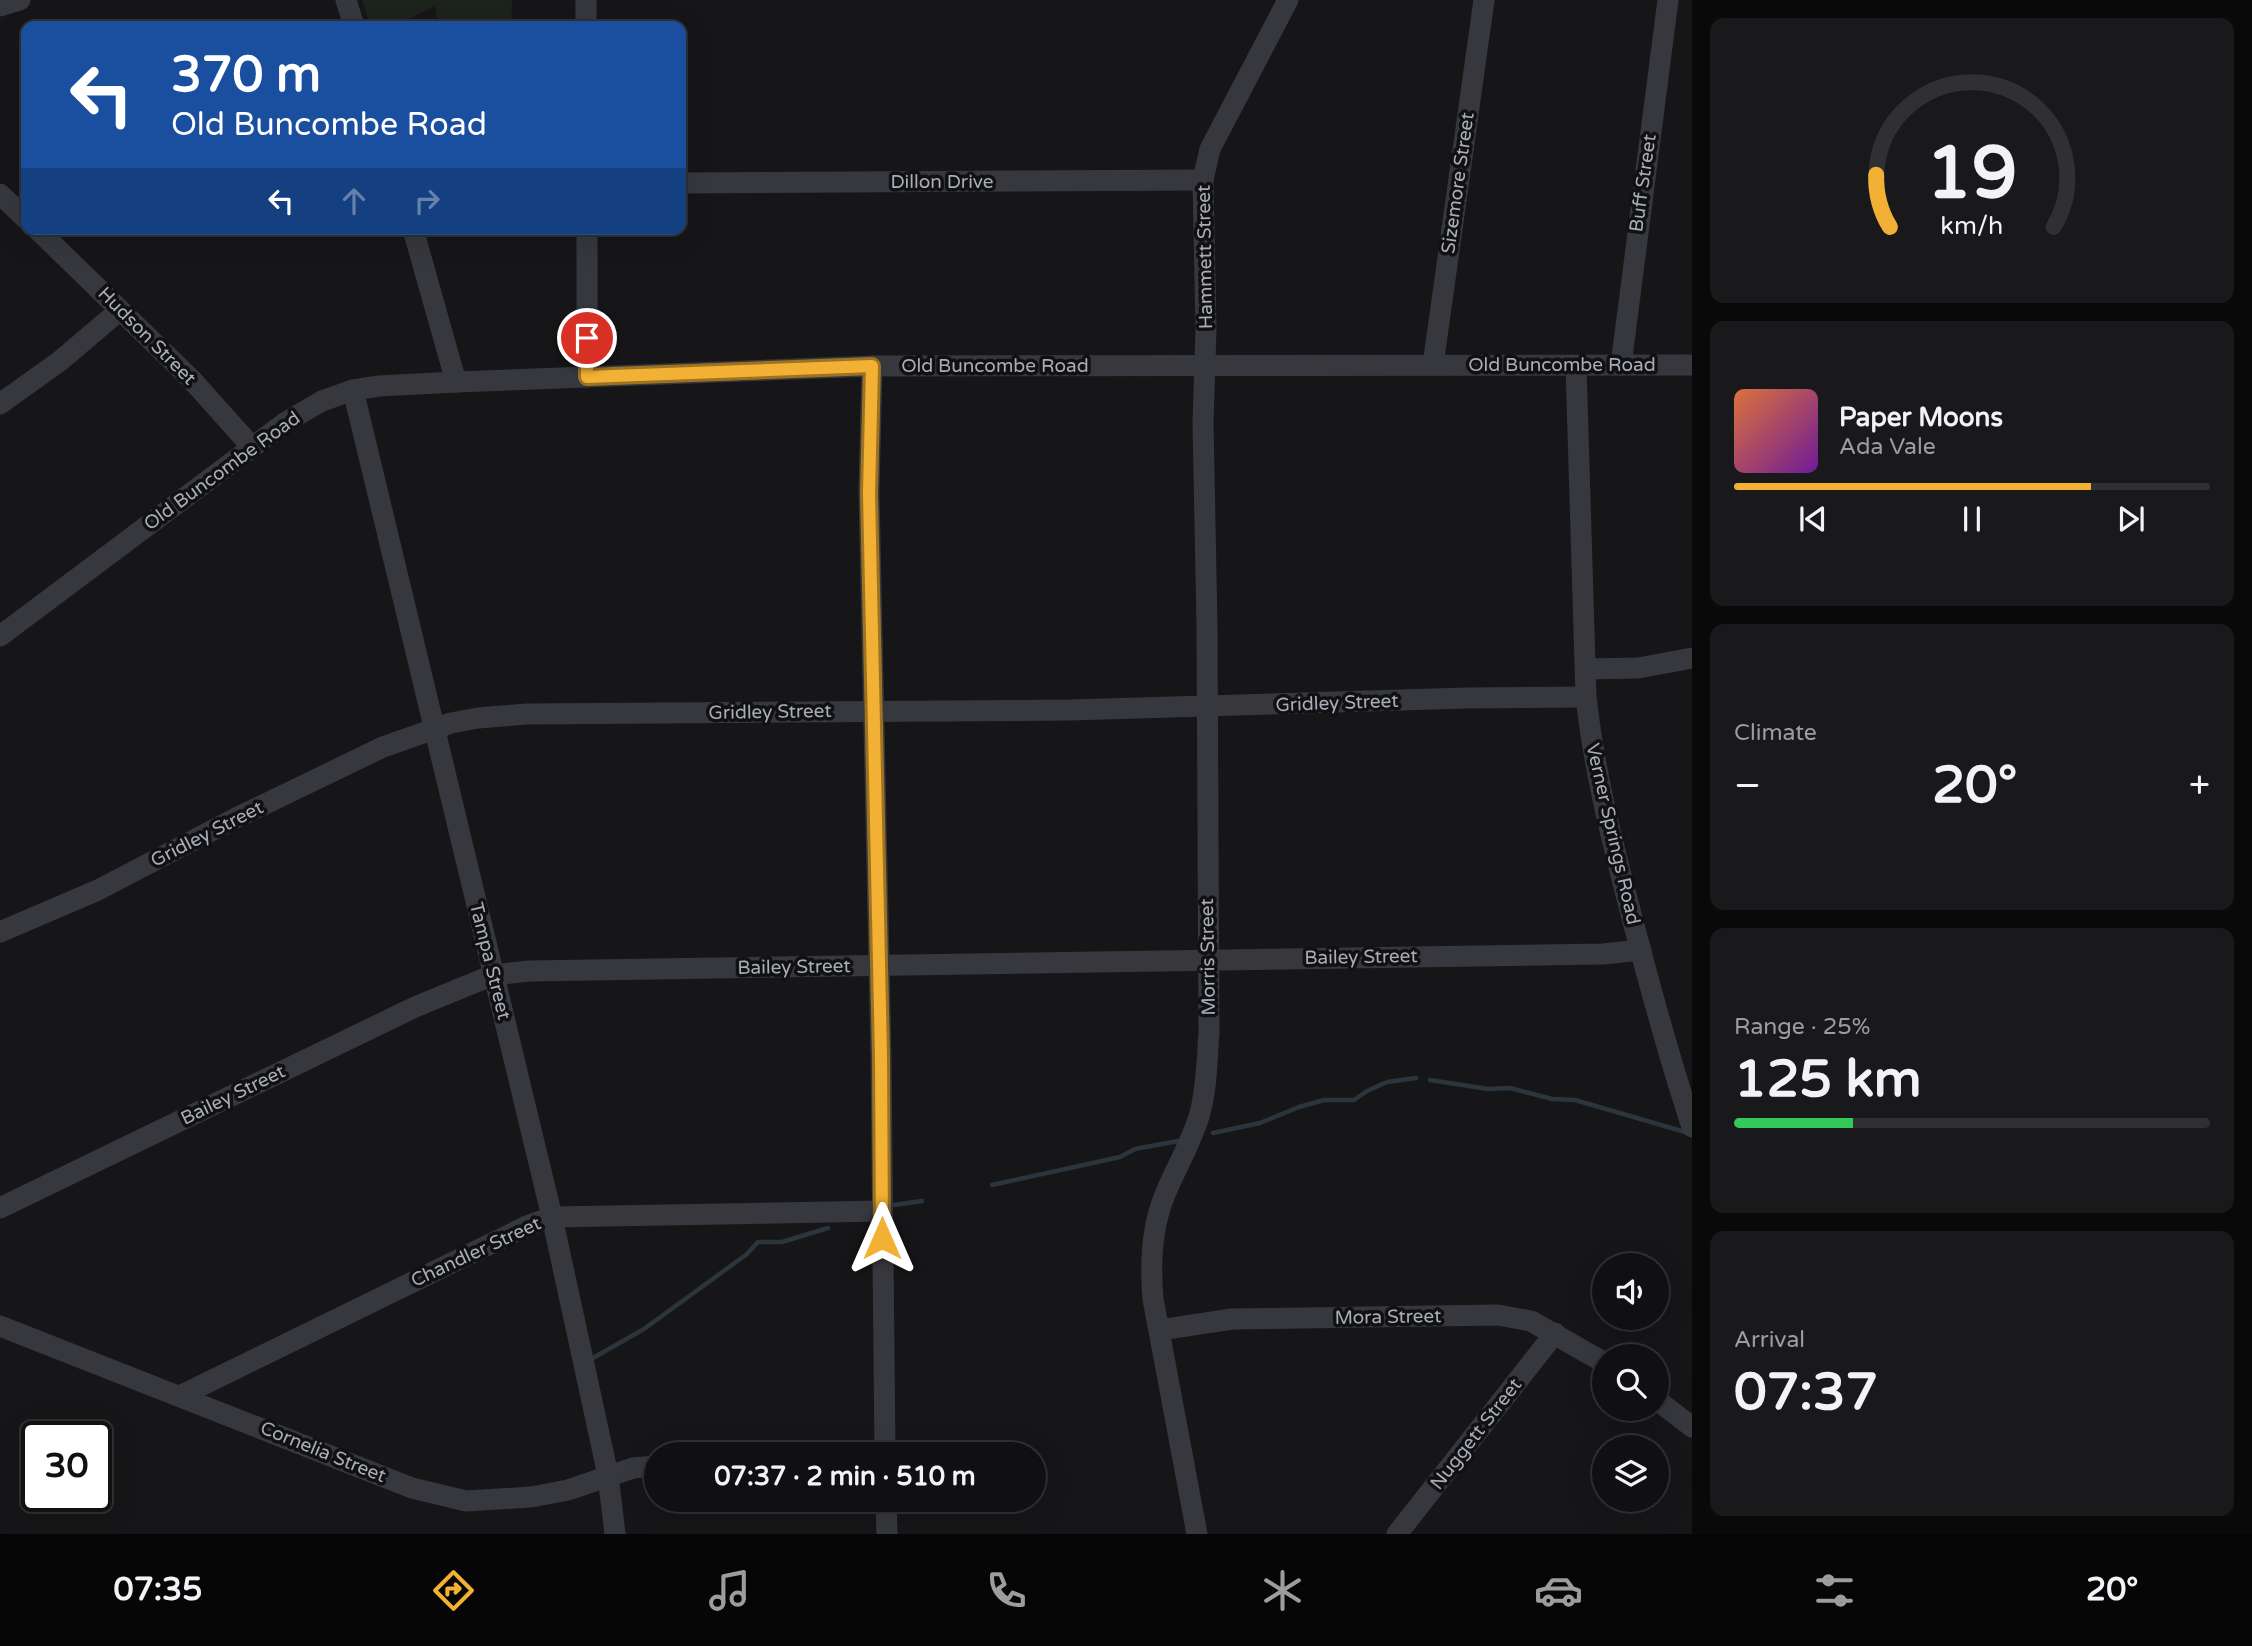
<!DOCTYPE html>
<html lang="en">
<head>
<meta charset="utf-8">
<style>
  body { margin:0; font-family:"Varela Round",sans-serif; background:#19191b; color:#f1f3f6; height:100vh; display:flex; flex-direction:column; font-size:26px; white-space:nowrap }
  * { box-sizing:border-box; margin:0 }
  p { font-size:23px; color:#9c9d9f }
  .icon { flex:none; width:38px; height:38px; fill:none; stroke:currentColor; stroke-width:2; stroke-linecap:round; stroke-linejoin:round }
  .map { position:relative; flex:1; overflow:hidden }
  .side { display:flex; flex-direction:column; gap:18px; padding:18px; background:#09090a; width:560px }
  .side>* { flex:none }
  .hud { position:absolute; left:21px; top:21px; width:665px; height:214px; border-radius:14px; box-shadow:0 7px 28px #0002,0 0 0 2px #303032; background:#1a4fa0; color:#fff; overflow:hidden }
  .fabs { position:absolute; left:1592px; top:1253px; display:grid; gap:14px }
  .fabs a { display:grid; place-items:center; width:77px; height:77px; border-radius:50%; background:#101012; box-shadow:0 7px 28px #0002,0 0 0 2px #303032; font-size:35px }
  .speed { position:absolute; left:21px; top:1421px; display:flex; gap:14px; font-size:35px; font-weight:700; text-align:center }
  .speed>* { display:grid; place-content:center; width:91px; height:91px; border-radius:50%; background:#101012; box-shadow:0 7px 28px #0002,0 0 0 2px #303032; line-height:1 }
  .speed .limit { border:4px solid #111; border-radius:10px; background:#fff; color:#111 }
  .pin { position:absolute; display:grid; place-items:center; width:60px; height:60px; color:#fff; margin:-30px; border:4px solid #fff; border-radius:50%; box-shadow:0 2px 7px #0007 }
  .me { position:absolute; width:77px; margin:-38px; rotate:0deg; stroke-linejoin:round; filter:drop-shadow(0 0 5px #0008) }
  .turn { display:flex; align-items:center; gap:24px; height:147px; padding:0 35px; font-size:32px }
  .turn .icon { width:91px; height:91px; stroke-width:2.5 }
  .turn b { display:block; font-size:49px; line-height:60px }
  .lanes { display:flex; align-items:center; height:66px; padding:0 35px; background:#0003; justify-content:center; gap:35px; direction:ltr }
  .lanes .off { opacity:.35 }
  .big { font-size:52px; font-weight:700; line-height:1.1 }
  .side .widget { flex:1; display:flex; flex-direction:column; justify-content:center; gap:10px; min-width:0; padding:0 24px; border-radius:14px; background:#19191b }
  .side .dial { align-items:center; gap:0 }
  .dial svg { height:182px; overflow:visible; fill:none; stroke:#303032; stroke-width:7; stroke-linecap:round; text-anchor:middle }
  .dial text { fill:#f1f3f6; stroke:none }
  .song { display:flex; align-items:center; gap:21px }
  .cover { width:84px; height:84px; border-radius:10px; background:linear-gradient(135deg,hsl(20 70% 55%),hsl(280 70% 35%)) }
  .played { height:7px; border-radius:4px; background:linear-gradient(90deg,#f2b134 75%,#303032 75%) }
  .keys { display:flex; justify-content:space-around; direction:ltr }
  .heat { display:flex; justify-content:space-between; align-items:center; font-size:38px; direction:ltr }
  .charge { height:10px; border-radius:5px; background:linear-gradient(90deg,#34c759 25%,#303032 0) }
  .trip { position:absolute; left:644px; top:1442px; width:402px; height:70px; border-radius:35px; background:#101012; box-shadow:0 7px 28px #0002,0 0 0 2px #303032; font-weight:700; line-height:70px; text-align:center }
  .tabs { display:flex; height:112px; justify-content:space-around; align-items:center; background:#060607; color:#9c9d9f }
  .tabs .icon { width:49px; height:49px }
  .tabs .active { color:#f2b134 }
  .tabs b { font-size:32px; color:#f1f3f6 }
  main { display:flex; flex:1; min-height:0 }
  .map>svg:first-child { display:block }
  .green { fill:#1c231d }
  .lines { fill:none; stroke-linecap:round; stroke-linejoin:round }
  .stream { stroke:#2c353c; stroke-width:4.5 }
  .minor { stroke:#37383d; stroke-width:21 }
  .route-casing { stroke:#9d7322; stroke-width:18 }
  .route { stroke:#f2b134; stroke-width:12 }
  .labels { text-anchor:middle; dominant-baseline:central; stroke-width:7; stroke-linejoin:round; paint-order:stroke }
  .street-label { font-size:19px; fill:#a8adb8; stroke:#111113 }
</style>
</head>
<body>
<main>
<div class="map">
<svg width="1692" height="1534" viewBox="0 0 1692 1534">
  <rect width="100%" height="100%" fill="#161618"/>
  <path class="green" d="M362,0H512L511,26H438L435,6L395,26H370Z"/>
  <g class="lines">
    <g class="stream">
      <path d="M1430,1080L1488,1089L1510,1088L1552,1099L1575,1100L1685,1132"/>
      <path d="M1213,1133L1260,1123L1299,1107L1324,1100H1354L1367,1091L1387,1082L1416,1078"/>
      <path d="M992,1185L1120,1157L1135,1149L1178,1141"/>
      <path d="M894,1205L922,1201"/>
      <path d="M593,1358L644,1329L747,1254L758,1242H782L828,1228"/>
    </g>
    <g class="minor">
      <path d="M346,0L354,26"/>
      <path d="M586,0V26"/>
      <path d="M0,6L20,0"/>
      <path d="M681,183L1203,180"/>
      <path d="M0,194L26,219"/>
      <path d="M37,229L192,380L252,447"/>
      <path d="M413,229L456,382"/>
      <path d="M1433,365L1484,0"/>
      <path d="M1621,365L1668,0"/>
      <path d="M872,366L869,493L881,1056L885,1454"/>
      <path d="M1576,366L1586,697C1594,769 1611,837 1629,906C1648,980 1668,1054 1692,1127"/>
      <path d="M587,377V229"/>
      <path d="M353,390L552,1217L608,1475L615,1534"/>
      <path d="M0,404L60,361L120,310"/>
      <path d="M0,636L286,422L322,401L353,390L379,386L456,382L872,366L1692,365"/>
      <path d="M1586,669L1638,668L1692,658"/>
      <path d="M0,932L98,890L236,818L383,747L451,723L478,718L527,714L1071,710L1466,698L1586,697"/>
      <path d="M0,1208L415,1007L493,975L529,971L1603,954L1641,950"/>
      <path d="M0,1326L412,1488L466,1501L531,1497L568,1490L633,1468L656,1466"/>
      <path d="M1160,1330L1232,1319L1498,1315L1531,1321L1605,1363"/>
      <path d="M180,1396L527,1226L552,1217L882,1211"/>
      <path d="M1657,1400L1692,1427"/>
      <path d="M886,1500L887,1534"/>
      <path d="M1197,1534L1153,1299C1150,1265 1151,1230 1164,1197C1175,1169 1192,1142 1200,1113C1207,1086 1207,1059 1209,1032L1207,625L1203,422L1206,329L1203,180L1210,149L1288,0"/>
      <path d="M1397,1534L1555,1333"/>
    </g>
  </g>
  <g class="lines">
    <defs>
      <path id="route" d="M587,338V377L872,366L869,493L881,1056L882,1238"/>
    </defs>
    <use href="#route" class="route-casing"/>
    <use href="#route" class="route"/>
  </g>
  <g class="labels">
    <g class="street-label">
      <text x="942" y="182">Dillon Drive</text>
      <text transform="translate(1458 183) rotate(-82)">Sizemore Street</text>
      <text transform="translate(1643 183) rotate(-82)">Buff Street</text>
      <text transform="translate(1205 257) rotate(-91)">Hammett Street</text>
      <text transform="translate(147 336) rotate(45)">Hudson Street</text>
      <text x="1562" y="365">Old Buncombe Road</text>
      <text x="995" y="366">Old Buncombe Road</text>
      <text transform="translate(222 471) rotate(-36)">Old Buncombe Road</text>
      <text transform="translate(1337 703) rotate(-2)">Gridley Street</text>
      <text transform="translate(770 712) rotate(-1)">Gridley Street</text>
      <text transform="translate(207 834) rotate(-27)">Gridley Street</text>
      <text transform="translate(1613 834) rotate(77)">Verner Springs Road</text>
      <text transform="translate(1208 957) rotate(-91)">Morris Street</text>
      <text transform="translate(1361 957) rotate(-1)">Bailey Street</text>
      <text transform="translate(490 961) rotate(76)">Tampa Street</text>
      <text transform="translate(794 967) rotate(-1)">Bailey Street</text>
      <text transform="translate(233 1095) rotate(-26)">Bailey Street</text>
      <text transform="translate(476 1252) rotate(-25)">Chandler Street</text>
      <text transform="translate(1388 1317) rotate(-1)">Mora Street</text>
      <text transform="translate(1476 1434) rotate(-52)">Nuggett Street</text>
      <text transform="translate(323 1452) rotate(22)">Cornelia Street</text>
    </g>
  </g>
</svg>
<div class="fabs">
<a><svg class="icon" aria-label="sound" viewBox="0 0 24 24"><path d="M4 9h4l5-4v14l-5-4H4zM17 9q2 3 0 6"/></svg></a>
<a><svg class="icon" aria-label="search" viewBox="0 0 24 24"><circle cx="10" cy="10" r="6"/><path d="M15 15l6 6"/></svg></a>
<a><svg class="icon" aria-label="layers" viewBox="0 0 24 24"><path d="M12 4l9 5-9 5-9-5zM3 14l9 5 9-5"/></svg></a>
</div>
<div class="speed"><div class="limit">30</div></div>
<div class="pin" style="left:587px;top:338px;background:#d93025"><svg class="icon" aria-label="arrive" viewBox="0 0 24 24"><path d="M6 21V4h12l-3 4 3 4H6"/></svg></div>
<svg class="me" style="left:882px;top:1238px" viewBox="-20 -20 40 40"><path d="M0-17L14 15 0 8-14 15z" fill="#f2b134" stroke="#fff" stroke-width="4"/></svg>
<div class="trip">07:37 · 2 min · 510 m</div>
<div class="hud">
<div class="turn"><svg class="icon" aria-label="left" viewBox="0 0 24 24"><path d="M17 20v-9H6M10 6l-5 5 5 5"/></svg><div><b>370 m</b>Old Buncombe Road</div></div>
<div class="lanes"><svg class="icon" aria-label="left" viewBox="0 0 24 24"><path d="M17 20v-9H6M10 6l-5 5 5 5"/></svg><svg class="icon off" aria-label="ahead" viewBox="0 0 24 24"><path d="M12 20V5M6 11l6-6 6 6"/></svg><svg class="icon off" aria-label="right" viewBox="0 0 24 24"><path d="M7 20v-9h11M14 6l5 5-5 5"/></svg></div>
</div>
</div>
<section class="side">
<div class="widget dial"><svg viewBox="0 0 100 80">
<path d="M14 69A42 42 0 1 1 86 69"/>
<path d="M14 69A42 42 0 0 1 8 46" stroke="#f2b134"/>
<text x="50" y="56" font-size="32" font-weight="700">19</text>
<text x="50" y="72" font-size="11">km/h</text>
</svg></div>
<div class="widget">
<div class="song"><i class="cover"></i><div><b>Paper Moons</b><p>Ada Vale</p></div></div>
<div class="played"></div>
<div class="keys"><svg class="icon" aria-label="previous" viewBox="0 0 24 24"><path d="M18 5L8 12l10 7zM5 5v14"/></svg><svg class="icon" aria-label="pause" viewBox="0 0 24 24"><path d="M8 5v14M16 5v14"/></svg><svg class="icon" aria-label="next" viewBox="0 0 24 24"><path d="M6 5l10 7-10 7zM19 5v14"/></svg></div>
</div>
<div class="widget"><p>Climate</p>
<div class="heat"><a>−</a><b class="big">20°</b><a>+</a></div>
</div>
<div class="widget"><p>Range · 25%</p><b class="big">125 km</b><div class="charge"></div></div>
<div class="widget"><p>Arrival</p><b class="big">07:37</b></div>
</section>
</main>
<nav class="tabs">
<b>07:35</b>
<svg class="icon active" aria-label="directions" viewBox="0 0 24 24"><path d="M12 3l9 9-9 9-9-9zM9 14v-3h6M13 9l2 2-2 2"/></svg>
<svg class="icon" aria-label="music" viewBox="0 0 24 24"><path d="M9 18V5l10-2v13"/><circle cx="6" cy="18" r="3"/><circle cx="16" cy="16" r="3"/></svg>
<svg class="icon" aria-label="phone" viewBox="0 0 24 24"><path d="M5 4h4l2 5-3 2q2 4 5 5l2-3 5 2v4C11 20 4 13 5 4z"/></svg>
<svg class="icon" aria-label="climate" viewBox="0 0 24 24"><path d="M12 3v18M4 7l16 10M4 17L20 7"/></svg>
<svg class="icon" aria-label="car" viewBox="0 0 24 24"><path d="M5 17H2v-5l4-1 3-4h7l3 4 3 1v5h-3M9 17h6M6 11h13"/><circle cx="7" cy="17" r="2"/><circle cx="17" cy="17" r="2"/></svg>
<svg class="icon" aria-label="filters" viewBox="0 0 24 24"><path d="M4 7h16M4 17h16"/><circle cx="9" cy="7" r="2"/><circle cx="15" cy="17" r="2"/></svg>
<b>20°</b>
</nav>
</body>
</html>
